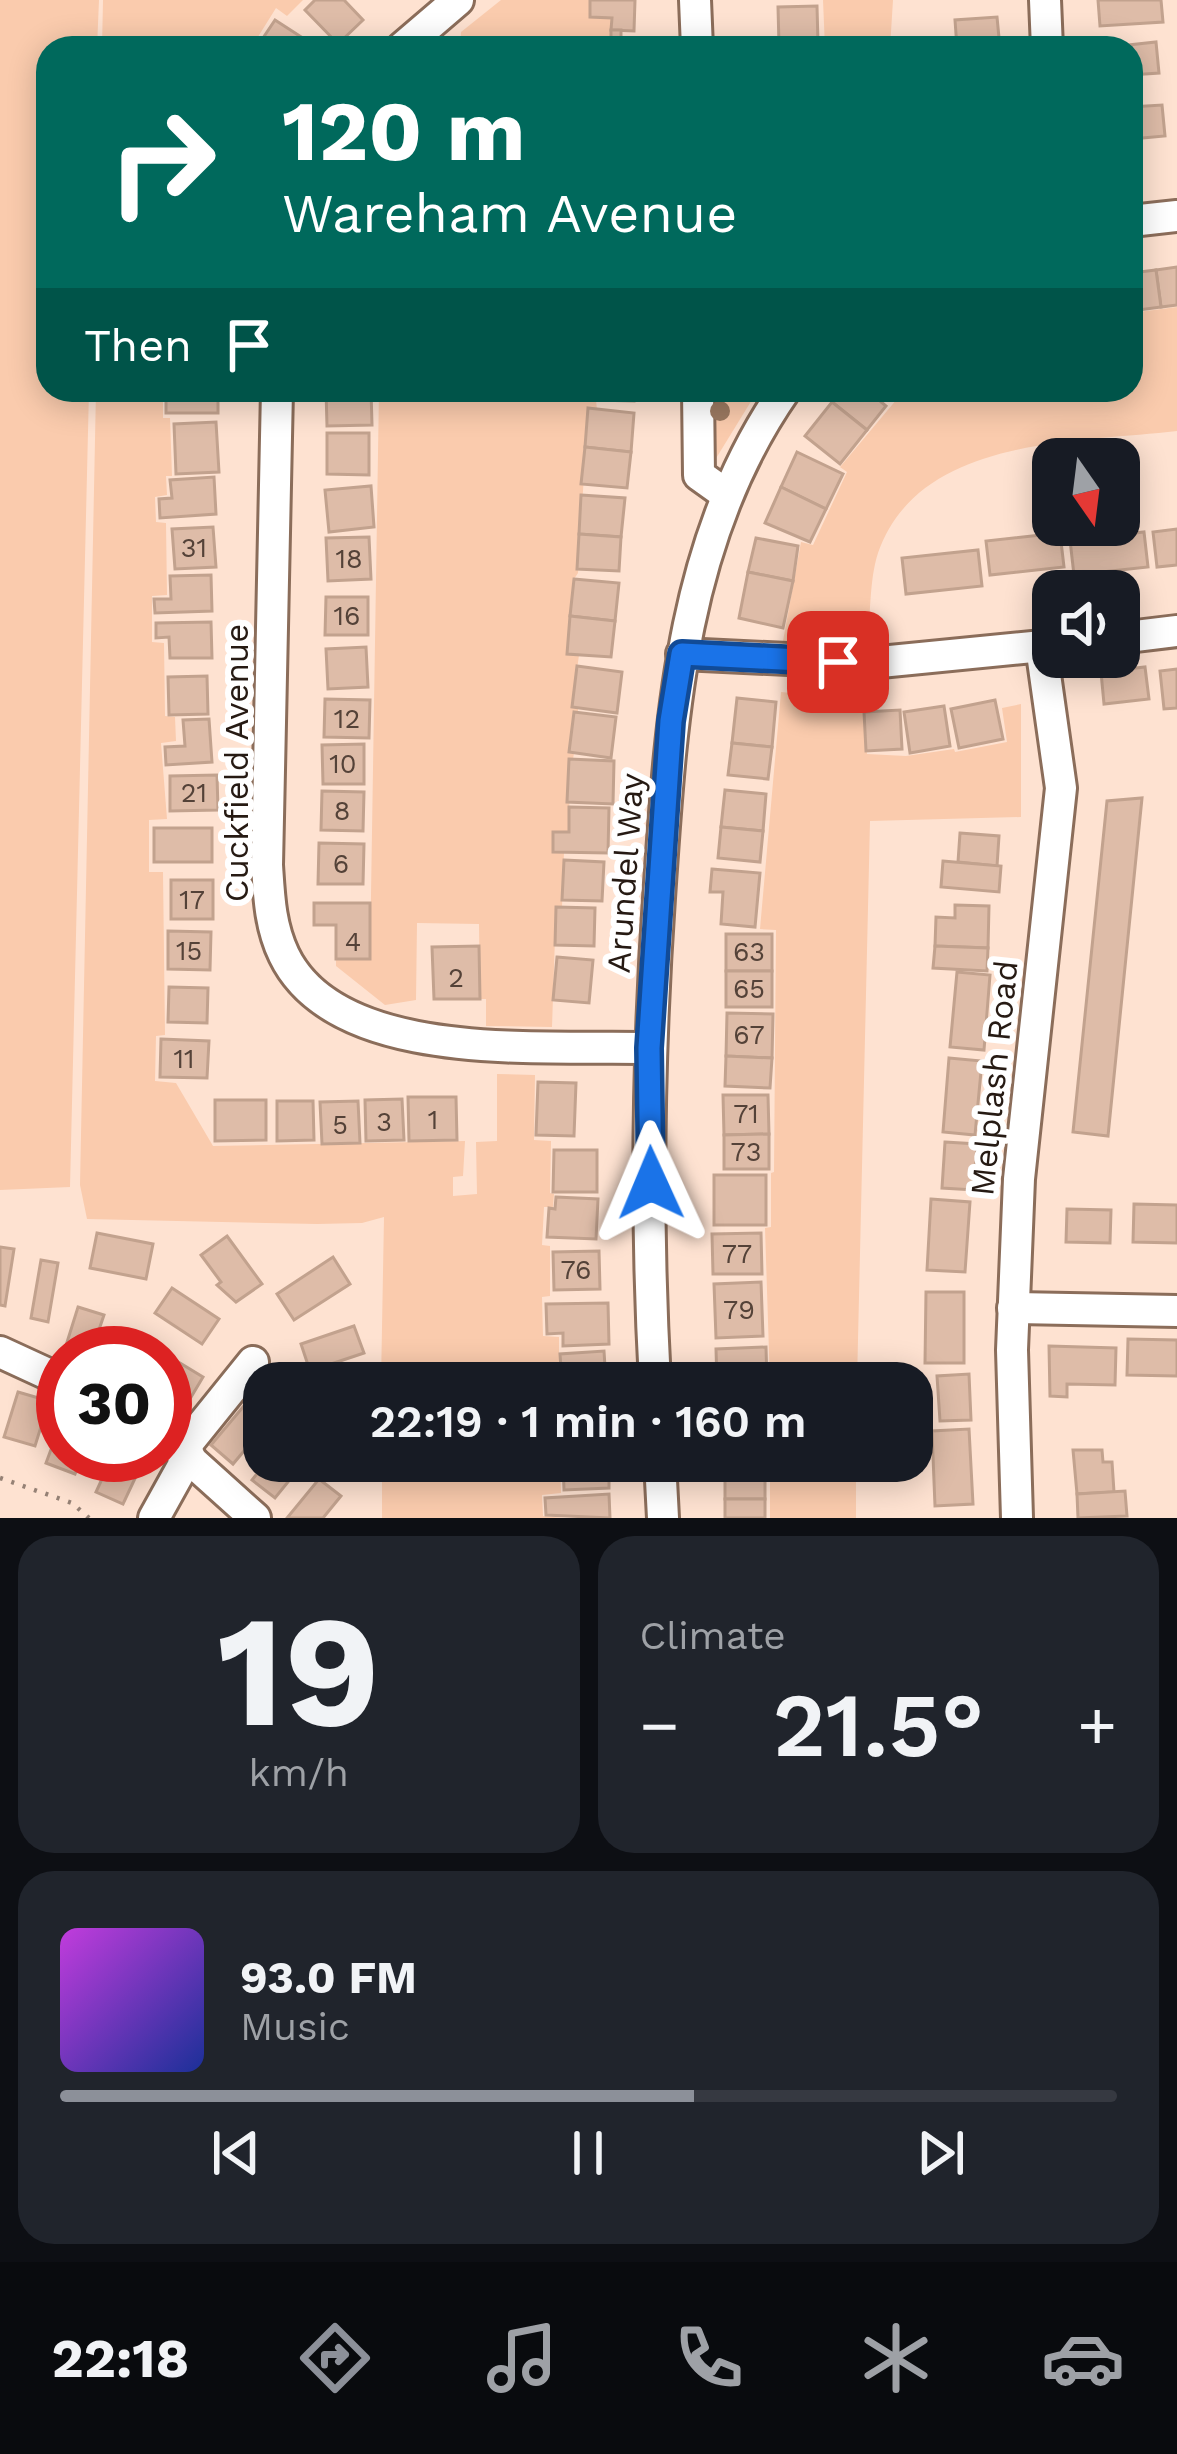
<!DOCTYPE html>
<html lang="en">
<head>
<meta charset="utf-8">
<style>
  body { margin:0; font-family:"Work Sans",sans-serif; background:#20242c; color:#f1f3f6; height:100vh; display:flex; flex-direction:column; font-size:45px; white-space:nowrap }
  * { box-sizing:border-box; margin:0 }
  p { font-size:39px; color:#9ea1a6 }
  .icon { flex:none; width:66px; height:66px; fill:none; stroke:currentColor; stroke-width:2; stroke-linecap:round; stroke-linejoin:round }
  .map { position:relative; height:1518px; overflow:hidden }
  .panel { display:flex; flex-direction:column; gap:18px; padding:18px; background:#0d0f14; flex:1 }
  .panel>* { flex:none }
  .hud { position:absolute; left:36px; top:36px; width:1107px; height:366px; border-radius:36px; box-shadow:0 6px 30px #0003; background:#00695c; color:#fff; overflow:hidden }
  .needle { width:78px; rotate:166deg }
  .buttons { position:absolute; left:1032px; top:438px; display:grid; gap:24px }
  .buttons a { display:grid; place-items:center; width:108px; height:108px; border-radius:24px; background:#171b24; box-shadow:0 6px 30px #0003; font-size:60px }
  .speed { position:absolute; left:36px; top:1326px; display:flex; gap:24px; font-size:60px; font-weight:700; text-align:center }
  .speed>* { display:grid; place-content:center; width:156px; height:156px; border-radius:50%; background:#171b24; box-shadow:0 6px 30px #0003; line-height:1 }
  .speed .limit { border:18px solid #d22; background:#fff; color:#111 }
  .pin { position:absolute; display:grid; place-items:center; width:102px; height:102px; color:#fff; margin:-51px; border-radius:24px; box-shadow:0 6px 18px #0006 }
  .me { position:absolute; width:132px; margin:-66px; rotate:359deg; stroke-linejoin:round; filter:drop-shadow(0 0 9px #0008) }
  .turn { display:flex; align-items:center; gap:42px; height:252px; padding:0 48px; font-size:54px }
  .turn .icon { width:156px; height:156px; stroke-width:2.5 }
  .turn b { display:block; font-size:84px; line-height:102px }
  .then { display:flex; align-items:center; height:114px; padding:0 48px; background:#0003; gap:24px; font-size:45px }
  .big { font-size:90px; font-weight:600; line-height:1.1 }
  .panel .card { flex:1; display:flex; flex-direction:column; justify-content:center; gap:18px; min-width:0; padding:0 42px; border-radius:36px; background:#20242c }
  .panel .dial { align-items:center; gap:0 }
  .dial b { font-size:156px; line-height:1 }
  .song { display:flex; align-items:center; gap:36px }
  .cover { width:144px; height:144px; border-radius:18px; background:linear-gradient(135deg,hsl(290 70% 55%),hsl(230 70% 35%)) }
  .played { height:12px; border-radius:6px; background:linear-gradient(90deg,#8c9099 60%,#363941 60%) }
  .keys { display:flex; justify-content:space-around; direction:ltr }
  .heat { display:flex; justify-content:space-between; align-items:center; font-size:66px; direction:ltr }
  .panel .tiles { flex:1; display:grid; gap:18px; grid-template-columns:1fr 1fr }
  .card:last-child { grid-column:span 2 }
  .trip { position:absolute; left:243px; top:1362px; width:690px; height:120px; border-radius:36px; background:#171b24; box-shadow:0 6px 30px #0003; font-weight:600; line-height:120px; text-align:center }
  .menu { display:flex; height:192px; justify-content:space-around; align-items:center; background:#090b0e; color:#9ea1a6 }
  .menu .icon { width:84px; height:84px }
  .menu .selected { color:#8c9099 }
  .menu b { font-size:54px; color:#f1f3f6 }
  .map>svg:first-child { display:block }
  .green { fill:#facbad }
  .building { fill:#debca8; stroke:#c2a28e; stroke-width:3 }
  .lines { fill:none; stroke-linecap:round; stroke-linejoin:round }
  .minor-casing { stroke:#8b6d5a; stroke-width:36 }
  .path { stroke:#958175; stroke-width:4.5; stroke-dasharray:3 9; stroke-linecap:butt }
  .minor { stroke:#fff; stroke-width:30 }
  .tree { fill:#9c7a61 }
  .route-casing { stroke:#114b97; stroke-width:30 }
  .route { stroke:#1a73e8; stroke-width:21 }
  .labels { text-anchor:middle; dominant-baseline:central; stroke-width:12; stroke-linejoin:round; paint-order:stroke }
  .number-label { font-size:27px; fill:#544238 }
  .street-label { font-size:33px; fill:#261a13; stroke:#fff }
</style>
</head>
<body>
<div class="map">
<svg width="1177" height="1518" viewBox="0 0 1177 1518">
  <rect width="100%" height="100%" fill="#fee2d1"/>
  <g class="green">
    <path d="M0,0H99L97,48H48V390H89L70,1187L0,1190Z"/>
    <path d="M103,0H303L287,16L276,8L251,48H102Z"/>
    <path d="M501,0H590V17L612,18L611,48H460L461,32Z"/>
    <path d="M823,0H893L890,48H825Z"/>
    <path d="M1177,307V431C1075,443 919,436 878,553C869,581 871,616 867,645L783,641L801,542L813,545L847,472L840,467L897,399L912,390H1131V313Z"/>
    <path d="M96,390H172L163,392V418H170L172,476H166L167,495L155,497L156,522L166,523L167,595L152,596V642L164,643L165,716L175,717L176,741L161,743L167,819L149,820V872H163L165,1035L156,1036L155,1081L176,1083L213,1146L465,1141L463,1176L453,1177V1196L477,1194L476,1142L497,1141V1074L535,1075L534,1140L551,1141L550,1193L554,1194L553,1207H544L542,1245L550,1246V1296L542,1297L543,1336L559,1337V1383H381L384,1217L362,1223L317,1224L87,1219L80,1185Z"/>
    <path d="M379,390H595L597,410L588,409L578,573L574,579L567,653L579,655L572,706L578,707V713H574L569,751L574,753L573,759H570L569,832L553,833V851L564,852L562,907L556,908L552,1027L486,1026V999H480L479,924L417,923L416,1000L385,1005L336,966V959L370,958Z"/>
    <path d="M711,390H758L715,460L713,459Z"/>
    <path d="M781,692L864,700L867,754L906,756L954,749L955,752L1007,742L1002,708L1021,704V817L870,821L857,1383H770L765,1228L771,1227V1173L774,1172L776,930L760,929Z"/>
    <path d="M382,1461H560L561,1493L542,1495L543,1516L564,1518H382Z"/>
    <rect x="770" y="1461" width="86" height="57"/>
  </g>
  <g class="building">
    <path d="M315,0H344L363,20L338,44L305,10Z"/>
    <path d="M590,0H635L634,31L611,30L612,18L590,17Z"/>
    <path d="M1098,0H1161L1163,22L1100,26Z"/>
    <path d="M817,6L818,43L779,45L778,7Z"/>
    <path d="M997,17L1000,48H957L955,20Z"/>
    <path d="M275,20L309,42L319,48L257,47Z"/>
    <path d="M611,30H621V40H649V48H611Z"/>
    <path d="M1156,42L1159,73L1131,75V48H1101Z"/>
    <path d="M1162,105L1165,136L1131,139V107Z"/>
    <path d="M1177,267V305L1161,307L1156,270Z"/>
    <path d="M1156,270L1161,307L1131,311V273Z"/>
    <path d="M175,390H218V413H166V394H175Z"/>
    <path d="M326,390H371L372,425L327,426Z"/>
    <path d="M595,390H634V401L595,400Z"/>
    <path d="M842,390H867L886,406L867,430L832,402Z"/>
    <path d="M832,402L867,430L840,464L805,436Z"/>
    <path d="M588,408L634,413L631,452L585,447Z"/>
    <path d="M216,422L219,472L176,474L174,424Z"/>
    <path d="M327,433H369V475L327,474Z"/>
    <path d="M585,447L631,452L627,488L581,484Z"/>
    <path d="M797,452L843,474L826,509L781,487Z"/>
    <path d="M214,477L216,514L160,518L159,499L172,498L170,480Z"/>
    <path d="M371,486L374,527L329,532L325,490Z"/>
    <path d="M781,487L826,509L810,542L765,523Z"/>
    <path d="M581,495L625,498L621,537L579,534Z"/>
    <path d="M213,527L216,567L175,569L172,529Z"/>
    <path d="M1177,529V565L1157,567L1153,532Z"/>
    <path d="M1144,532L1148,567L1074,575L1070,540Z"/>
    <path d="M1060,533L1064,567L990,575L986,541Z"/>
    <path d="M579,534L621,537L619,571L577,569Z"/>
    <path d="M369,537L371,579L328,581L326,538Z"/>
    <path d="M756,538L798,546L793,581L748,572Z"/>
    <path d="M978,550L982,586L906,594L902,558Z"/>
    <path d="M748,572L793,581L783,628L739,618Z"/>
    <path d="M211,575L212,611L155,613L154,599H171L170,576Z"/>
    <path d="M574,579L619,583L615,621L570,616Z"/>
    <path d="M326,597H368V635H325Z"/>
    <path d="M570,616L615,621L611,657L567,654Z"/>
    <path d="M211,622L212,658H170L169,637L156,638V623Z"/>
    <path d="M366,647L368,687L328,689L326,649Z"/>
    <path d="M577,666L622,672L617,713L572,707Z"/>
    <path d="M1145,667L1149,699L1104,704L1101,672Z"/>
    <path d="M1177,669V708L1164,709L1160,671Z"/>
    <path d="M207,676L208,714L169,715L168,677Z"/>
    <path d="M737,698L776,702L772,747L732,743Z"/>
    <path d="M325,699L370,700L369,738L324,737Z"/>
    <path d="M995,700L1003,739L959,748L951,709Z"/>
    <path d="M944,706L950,746L910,753L904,712Z"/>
    <path d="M900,710L902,749L866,751L864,712Z"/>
    <path d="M574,712L616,717L611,758L569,752Z"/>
    <path d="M209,719L212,762L166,765L165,747L185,746L183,720Z"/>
    <path d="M732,743L772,747L768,779L728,775Z"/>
    <path d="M364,744V784H323L322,745Z"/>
    <path d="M569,759L614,761L613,804L567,802Z"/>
    <path d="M217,775L218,810L170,811V776Z"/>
    <path d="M725,790L766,794L763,831L721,827Z"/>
    <path d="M322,791L364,792L363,831L321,830Z"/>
    <path d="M1142,798L1108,1136L1073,1132L1107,801Z"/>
    <path d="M569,807L609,808L608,853L553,852V832H569Z"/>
    <path d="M721,827L763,831L760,862L718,858Z"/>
    <rect x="154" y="828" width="58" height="34"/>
    <path d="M960,833L999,836L997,866L958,862Z"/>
    <path d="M319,843L364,844L363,884H318Z"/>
    <path d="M564,860L604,862L602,901L562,900Z"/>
    <path d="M943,861L1001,866L999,892L941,887Z"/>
    <path d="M712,869L760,873L755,927L721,924L723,892H710Z"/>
    <rect x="171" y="880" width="42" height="39"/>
    <path d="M314,903H370V959H336V925H314Z"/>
    <path d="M955,905L989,906L988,948L935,946L936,917L955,918Z"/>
    <path d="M556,907L595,908L594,946L555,945Z"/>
    <path d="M168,931L211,932L210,970L168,969Z"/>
    <rect x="726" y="934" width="46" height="37"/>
    <path d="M479,946L480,999H434L432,947Z"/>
    <path d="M935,946L988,948L987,971L933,968Z"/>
    <path d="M557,957L593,960L589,1003L553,1000Z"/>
    <rect x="726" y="971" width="46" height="36"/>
    <path d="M957,972L990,975L984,1050L950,1047Z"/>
    <path d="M169,987L208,988L207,1023L168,1022Z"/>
    <path d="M727,1013L773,1014L772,1058L726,1056Z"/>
    <path d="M161,1039L209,1041L207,1078L160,1077Z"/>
    <path d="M726,1056L772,1058L770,1088L725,1086Z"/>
    <path d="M949,1058L982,1061L975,1135L943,1132Z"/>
    <path d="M538,1082L576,1083L574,1136L536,1135Z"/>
    <path d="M723,1095H768L769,1134L724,1135Z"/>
    <path d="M408,1097H456L457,1140L409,1141Z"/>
    <path d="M402,1099L404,1140L366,1141L365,1100Z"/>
    <path d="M215,1100H266V1140L215,1141Z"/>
    <path d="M277,1101H313L314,1140L277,1141Z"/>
    <path d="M358,1101L360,1143L322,1144L320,1102Z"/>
    <path d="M769,1134V1169H724V1135Z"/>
    <path d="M945,1142L977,1144L974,1190L942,1188Z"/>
    <path d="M554,1150H597V1192H553Z"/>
    <rect x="714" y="1175" width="52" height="50"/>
    <path d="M556,1197L598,1199L596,1239L547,1237L549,1208L555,1209Z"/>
    <path d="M931,1199L970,1202L965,1272L927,1270Z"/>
    <path d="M1134,1204L1177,1205V1243L1133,1242Z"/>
    <path d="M1067,1209L1111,1210L1110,1243L1066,1242Z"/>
    <path d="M97,1233L153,1244L146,1279L90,1268Z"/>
    <path d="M761,1233L762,1274H713L712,1234Z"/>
    <path d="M227,1236L262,1284L236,1302L217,1285L221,1282L201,1255Z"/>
    <path d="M0,1247L14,1249L5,1306L0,1305Z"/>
    <path d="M599,1251L600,1289L554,1290L553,1252Z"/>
    <path d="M333,1257L350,1284L294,1320L277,1294Z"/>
    <path d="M41,1260L58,1263L48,1322L31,1318Z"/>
    <path d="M761,1282L763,1336L716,1338L714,1284Z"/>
    <path d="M172,1288L219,1319L202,1344L155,1313Z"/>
    <path d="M926,1292H964V1363H925Z"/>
    <path d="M608,1303L609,1344L563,1346V1333L547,1334L546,1304Z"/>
    <path d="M78,1307L104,1315L91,1353L63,1355Z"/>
    <path d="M354,1326L364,1353L310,1371L301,1344Z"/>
    <path d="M124,1334L150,1342L146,1353H119Z"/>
    <path d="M1128,1339L1177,1340V1376L1127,1375Z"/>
    <path d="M1049,1346L1116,1348L1115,1385L1067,1384V1397L1050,1396Z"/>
    <path d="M766,1347L767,1383H717L716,1349Z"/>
    <path d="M604,1351L606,1383H562L560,1354Z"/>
    <path d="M180,1363L203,1377L178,1419L165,1412V1389Z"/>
    <path d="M969,1374L971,1420L940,1421L937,1376Z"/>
    <path d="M18,1392L49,1401L35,1446L4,1437Z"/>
    <path d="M243,1407L264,1427L233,1464L211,1445Z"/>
    <path d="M63,1417V1455H82L75,1474L46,1463Z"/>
    <path d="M969,1429L973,1504L935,1506L932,1431Z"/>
    <path d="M1073,1450H1102L1103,1462H1112L1114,1492L1077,1494Z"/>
    <path d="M113,1455H146L123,1504L96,1492Z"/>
    <path d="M267,1461H305L275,1498L252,1480Z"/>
    <path d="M563,1461H609V1488L564,1490Z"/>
    <rect x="725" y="1461" width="40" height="38"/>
    <path d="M319,1479L341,1496L323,1518H287Z"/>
    <path d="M1125,1491L1127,1516L1078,1518L1077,1494Z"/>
    <path d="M609,1494L610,1518L546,1515L545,1498Z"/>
    <rect x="725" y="1499" width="40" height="19"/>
  </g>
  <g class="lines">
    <defs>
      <g id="minor">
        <path d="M695,0L697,48"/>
        <path d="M1045,0L1047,48"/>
        <path d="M402,48L458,0"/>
        <path d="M1131,221L1177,216"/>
        <path d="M277,390L267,865C269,896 270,926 284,955C337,1065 545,1045 649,1048"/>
        <path d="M698,390L699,475L727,495"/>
        <path d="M1119,638L1177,631"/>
        <path d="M682,654L870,663L1053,645"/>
        <path d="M1013,1308L1177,1311"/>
        <path d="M0,1352L63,1381"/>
        <path d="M655,1383C646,1222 648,1059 659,898C671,721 680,540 785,390"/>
        <path d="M165,1437L255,1518"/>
        <path d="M182,1450L253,1362"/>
        <path d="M660,1461L663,1518"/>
        <path d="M154,1518L189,1455"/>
        <path d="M1017,1518L1012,1350L1019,1179L1061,788L1041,646"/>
      </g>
    </defs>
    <use href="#minor" class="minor-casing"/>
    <path class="path" d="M0,1478L72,1503L89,1518"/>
    <use href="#minor" class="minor"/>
  </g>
  <circle class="tree" cx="720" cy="411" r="10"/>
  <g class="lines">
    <defs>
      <path id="route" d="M651,1183L649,1048L671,721L682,654L838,662"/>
    </defs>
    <use href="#route" class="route-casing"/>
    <use href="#route" class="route"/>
  </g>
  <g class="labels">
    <g class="number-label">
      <text x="194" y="548">31</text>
      <text x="349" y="559">18</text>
      <text x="347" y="616">16</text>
      <text x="347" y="719">12</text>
      <text x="343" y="764">10</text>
      <text x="194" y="793">21</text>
      <text x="342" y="811">8</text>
      <text x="341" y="864">6</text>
      <text x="192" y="900">17</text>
      <text x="353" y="942">4</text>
      <text x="189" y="951">15</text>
      <text x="749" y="952">63</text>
      <text x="456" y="978">2</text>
      <text x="749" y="989">65</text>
      <text x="749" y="1035">67</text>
      <text x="184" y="1059">11</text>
      <text x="746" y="1114">71</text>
      <text x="433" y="1120">1</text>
      <text x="384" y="1122">3</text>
      <text x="340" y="1125">5</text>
      <text x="746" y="1152">73</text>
      <text x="737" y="1254">77</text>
      <text x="576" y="1270">76</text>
      <text x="739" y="1310">79</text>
    </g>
    <g class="street-label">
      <text transform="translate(236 763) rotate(-90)">Cuckfield Avenue</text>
      <text transform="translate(625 873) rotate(-86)">Arundel Way</text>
      <text transform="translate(994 1078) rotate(-84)">Melplash Road</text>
    </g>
  </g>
</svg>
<div class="buttons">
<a><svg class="needle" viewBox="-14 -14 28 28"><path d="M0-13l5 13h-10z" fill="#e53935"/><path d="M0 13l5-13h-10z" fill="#9ea1a6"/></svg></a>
<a><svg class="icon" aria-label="sound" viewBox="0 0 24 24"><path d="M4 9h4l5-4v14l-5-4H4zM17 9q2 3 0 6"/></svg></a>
</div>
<div class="speed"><div class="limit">30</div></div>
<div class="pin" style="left:838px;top:662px;background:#d93025"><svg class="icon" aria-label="arrive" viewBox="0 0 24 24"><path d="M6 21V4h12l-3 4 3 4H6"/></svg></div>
<svg class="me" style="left:651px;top:1183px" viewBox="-20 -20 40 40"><path d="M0-17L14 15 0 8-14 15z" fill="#1a73e8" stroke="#fff" stroke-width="4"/></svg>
<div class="trip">22:19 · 1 min · 160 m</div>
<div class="hud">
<div class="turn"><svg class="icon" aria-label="right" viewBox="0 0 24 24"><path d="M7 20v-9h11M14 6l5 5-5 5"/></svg><div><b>120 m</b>Wareham Avenue</div></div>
<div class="then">Then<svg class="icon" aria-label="arrive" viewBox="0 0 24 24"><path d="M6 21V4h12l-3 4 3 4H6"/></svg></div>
</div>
</div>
<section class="panel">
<div class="tiles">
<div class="card dial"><b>19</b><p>km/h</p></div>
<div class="card"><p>Climate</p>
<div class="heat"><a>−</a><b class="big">21.5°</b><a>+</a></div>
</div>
<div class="card">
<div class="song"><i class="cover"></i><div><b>93.0 FM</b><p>Music</p></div></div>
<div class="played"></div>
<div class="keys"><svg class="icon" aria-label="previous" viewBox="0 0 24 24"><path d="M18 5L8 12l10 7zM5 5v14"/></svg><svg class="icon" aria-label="pause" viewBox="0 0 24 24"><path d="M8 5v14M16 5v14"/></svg><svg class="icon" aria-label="next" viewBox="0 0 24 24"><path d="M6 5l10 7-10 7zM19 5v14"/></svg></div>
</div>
</div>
</section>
<nav class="menu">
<b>22:18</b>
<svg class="icon selected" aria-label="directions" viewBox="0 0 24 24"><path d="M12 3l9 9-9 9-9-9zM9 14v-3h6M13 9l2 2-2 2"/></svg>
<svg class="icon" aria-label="music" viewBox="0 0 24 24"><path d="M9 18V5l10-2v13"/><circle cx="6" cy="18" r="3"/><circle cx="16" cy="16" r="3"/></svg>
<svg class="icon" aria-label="phone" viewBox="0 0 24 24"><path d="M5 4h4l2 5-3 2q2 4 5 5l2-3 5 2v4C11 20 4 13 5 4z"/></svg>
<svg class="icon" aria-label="climate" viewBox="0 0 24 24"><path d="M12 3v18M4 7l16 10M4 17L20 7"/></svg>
<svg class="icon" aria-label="car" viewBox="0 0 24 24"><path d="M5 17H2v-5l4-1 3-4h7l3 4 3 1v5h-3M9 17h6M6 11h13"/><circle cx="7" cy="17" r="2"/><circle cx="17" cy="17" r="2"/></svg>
</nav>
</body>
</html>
